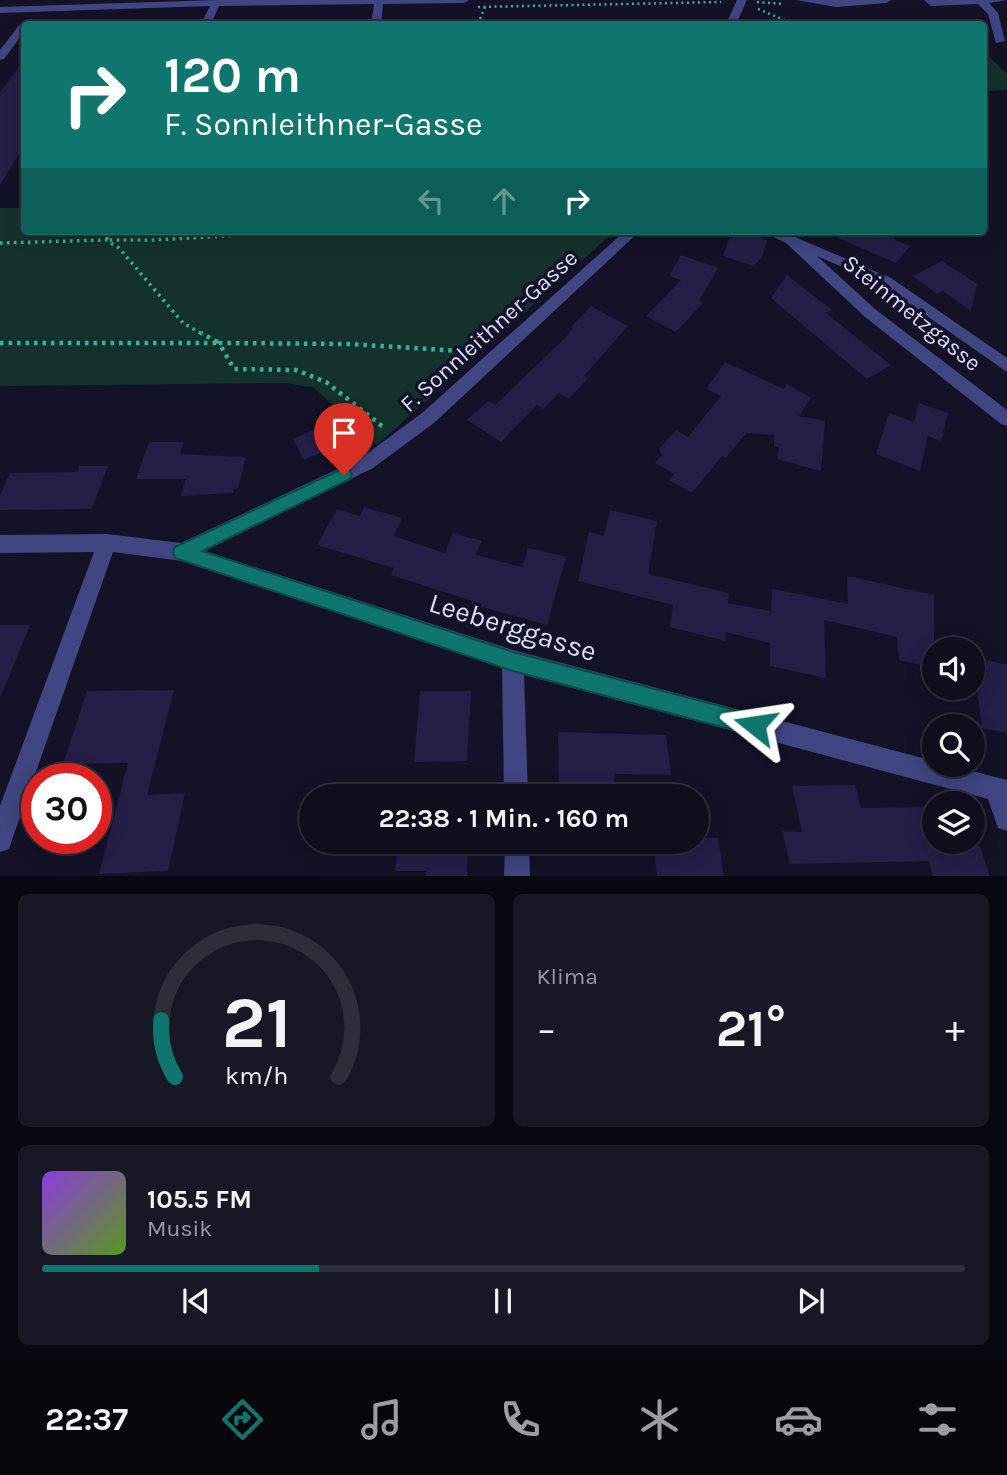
<!DOCTYPE html>
<html lang="de">
<head>
<meta charset="utf-8">
<style>
  body { margin:0; font-family:Karla,sans-serif; background:#171726; color:#f1f3f6; height:100vh; display:flex; flex-direction:column; font-size:26px; white-space:nowrap }
  * { box-sizing:border-box; margin:0 }
  p { font-size:23px; color:#9b9ca4 }
  .icon { flex:none; width:38px; height:38px; fill:none; stroke:currentColor; stroke-width:2; stroke-linecap:round; stroke-linejoin:round }
  .map { position:relative; height:876px; overflow:hidden }
  .side { display:flex; flex-direction:column; gap:18px; padding:18px; background:#080810; flex:1 }
  .side>* { flex:none }
  .hud { position:absolute; left:21px; top:21px; width:966px; height:214px; border-radius:7px; box-shadow:0 4px 18px #0003,0 0 0 2px #2e2e3b; background:#0f766e; color:#fff; overflow:hidden }
  .buttons { position:absolute; left:922px; top:637px; display:grid; gap:14px }
  .buttons a { display:grid; place-items:center; width:63px; height:63px; border-radius:50%; background:#0e0e1d; box-shadow:0 4px 18px #0003,0 0 0 2px #2e2e3b; font-size:35px }
  .speed { position:absolute; left:21px; top:763px; display:flex; gap:14px; font-size:35px; font-weight:700; text-align:center }
  .speed>* { display:grid; place-content:center; width:91px; height:91px; border-radius:50%; background:#0e0e1d; box-shadow:0 4px 18px #0003,0 0 0 2px #2e2e3b; line-height:1 }
  .speed .limit { border:10px solid #d22; background:#fff; color:#111 }
  .pin { position:absolute; display:grid; place-items:center; width:60px; height:60px; color:#fff; margin:-72px -30px; border-radius:50% 50% 50% 0; rotate:-45deg; box-shadow:0 0 7px #0007 }
  .pin .icon { rotate:45deg }
  .me { position:absolute; width:77px; margin:-38px; rotate:285deg; stroke-linejoin:round; filter:drop-shadow(0 0 5px #0008) }
  .turn { display:flex; align-items:center; gap:24px; height:147px; padding:0 28px; font-size:32px }
  .turn .icon { width:91px; height:91px; stroke-width:2.5 }
  .turn b { display:block; font-size:49px; line-height:60px }
  .lanes { display:flex; align-items:center; height:66px; padding:0 28px; background:#0003; justify-content:center; gap:35px; direction:ltr }
  .lanes .off { opacity:.35 }
  .big { font-size:52px; font-weight:700; line-height:1.1 }
  .side .tile { flex:1; display:flex; flex-direction:column; justify-content:center; gap:10px; min-width:0; padding:0 24px; border-radius:10px; background:#171726 }
  .side .dial { align-items:center; gap:0 }
  .dial svg { height:182px; overflow:visible; fill:none; stroke:#2e2e3b; stroke-width:7; stroke-linecap:round; text-anchor:middle }
  .dial text { fill:#f1f3f6; stroke:none }
  .song { display:flex; align-items:center; gap:21px }
  .cover { width:84px; height:84px; border-radius:10px; background:linear-gradient(135deg,hsl(270 70% 55%),hsl(90 70% 35%)) }
  .played { height:7px; border-radius:4px; background:linear-gradient(90deg,#0f766e 30%,#2e2e3b 30%) }
  .keys { display:flex; justify-content:space-around; direction:ltr }
  .heat { display:flex; justify-content:space-between; align-items:center; font-size:38px; direction:ltr }
  .side .tiles { flex:1; display:grid; gap:18px; grid-template-columns:1fr 1fr }
  .tile:last-child { grid-column:span 2 }
  .trip { position:absolute; left:299px; top:784px; width:410px; height:70px; border-radius:35px; background:#0e0e1d; box-shadow:0 4px 18px #0003,0 0 0 2px #2e2e3b; font-weight:700; line-height:70px; text-align:center }
  .tabs { display:flex; height:112px; justify-content:space-around; align-items:center; background:#06060c; color:#9b9ca4 }
  .tabs .icon { width:49px; height:49px }
  .tabs .active { color:#0f766e }
  .tabs b { font-size:32px; color:#f1f3f6 }
  .map>svg:first-child { display:block }
  .green { fill:#15312c }
  .building { fill:#231f47 }
  .lines { fill:none; stroke-linecap:round; stroke-linejoin:round }
  .path-far2 { stroke:#3ab19c; stroke-width:2.5; stroke-dasharray:2 3.5; stroke-linecap:butt }
  .path-far1 { stroke:#3ab19c; stroke-width:3.5; stroke-dasharray:2.5 4.5; stroke-linecap:butt }
  .path { stroke:#3ab19c; stroke-width:4.5; stroke-dasharray:3.5 5; stroke-linecap:butt }
  .minor { fill:#414682; fill-rule:evenodd }
  .route { fill:#0f766e; stroke:#0a4d48; stroke-width:2 }
  .labels { text-anchor:middle; dominant-baseline:central; stroke-width:7; stroke-linejoin:round; paint-order:stroke }
  .street-label { font-size:23px; fill:#dbdbfc; stroke:#131227 }
  .near-street-label { font-size:28px; fill:#dbdbfc; stroke:#131227 }
</style>
</head>
<body>
<div class="map">
<svg width="1007" height="877" viewBox="0 0 1007 877">
  <rect width="100%" height="100%" fill="#131227"/>
  <g class="green">
    <path d="M984,52L1007,74V90L984,91Z"/>
    <path d="M0,208H24V231H615L377,445L314,388L287,383L0,386Z"/>
  </g>
  <g class="building">
    <path d="M24,60V146L0,185V92Z"/>
    <path d="M732,231L750,232L767,241L762,257L754,266L723,256Z"/>
    <path d="M822,231H900L893,239L910,246L896,263Z"/>
    <path d="M681,255L718,268L699,301L703,303L676,332L646,316L681,280L669,276Z"/>
    <path d="M942,261L977,284L971,311L943,291L937,294L913,276Z"/>
    <path d="M787,275L832,310L826,313L891,365L867,379L785,310L771,298Z"/>
    <path d="M591,306L628,326L584,376L588,378L569,399L559,393L543,409L537,405L501,442L467,420L488,401L495,405L566,337L573,328L571,327Z"/>
    <path d="M725,362L784,389L787,384L811,398L799,416L825,421L821,471L777,459L779,448L774,446V435L746,433L726,458L722,456L692,493L669,480L674,474L655,463L662,455L659,449L676,430L688,437L721,396L706,389Z"/>
    <path d="M919,403L948,413L941,441L928,436L920,471L876,454L889,413L914,422Z"/>
    <path d="M329,423L343,443L304,460L293,439Z"/>
    <path d="M149,442H184L180,454L246,457L238,488L234,489L233,493L180,496L186,479H136Z"/>
    <path d="M79,466H108L92,509L0,510V495L10,473L78,472Z"/>
    <path d="M364,507L402,518L394,536L445,553L453,533L482,541L476,555L522,567L528,548L566,557L547,625L471,604L472,601L391,575L394,568L317,545L337,509L360,516Z"/>
    <path d="M610,510L657,521L648,574L729,593L728,603L771,611L772,589L848,604L847,576L934,595V668L899,660L897,637L824,620L826,678L770,666V643L726,632L725,641L670,627L673,605L578,581L589,532L604,536Z"/>
    <path d="M0,625H30L1,696L0,695Z"/>
    <path d="M973,657L1007,665V733L982,728Z"/>
    <path d="M174,690L147,795L185,793L168,871L99,874L128,763L63,764L87,691Z"/>
    <path d="M420,691H471L467,761L414,762Z"/>
    <path d="M558,732L666,735L671,775L614,774L615,796H559Z"/>
    <path d="M855,785L861,808L934,807V842H954L956,846H980L990,877H933L929,861L790,864L782,831L802,832L792,786Z"/>
    <path d="M696,838H718L724,877H657L653,842H696Z"/>
    <path d="M398,842H468L467,877H425L426,871H395Z"/>
  </g>
  <g class="lines">
    <g class="path-far2">
      <path d="M757,2L784,4"/>
      <path d="M478,7L721,2"/>
      <path d="M758,9L794,24"/>
      <path d="M478,24L485,7"/>
    </g>
    <g class="path-far1">
      <path d="M111,231L106,240H154L311,231"/>
      <path d="M0,243L106,240L119,248L183,323L204,335"/>
    </g>
    <g class="path">
      <path d="M0,343H219L201,333"/>
      <path d="M382,426L326,382L296,370L234,369L219,343L349,344L461,351L469,355"/>
    </g>
    <g class="minor">
      <path d="M469,0L464,3L383,4L381,24H371L374,4L219,6L211,24H201L210,6L0,13V7L216,0Z"/>
      <path d="M737,0H747L736,24H726Z"/>
      <path d="M796,0H891L886,3L836,7Z"/>
      <path d="M924,0H1007L989,3L998,13L1005,41L996,43L988,14L978,4L931,6Z"/>
      <path d="M20,24H28H24V32L4,59L0,60V50Z"/>
      <path d="M625,231H640L434,423L373,468L205,551L513,650L934,761V765H949L1007,780V831L998,828L988,799L524,675L528,796H504L502,668L182,561L113,552L12,840L9,849L0,852V806L94,552L0,553V535L107,534L181,543L361,458L422,413Z"/>
      <path d="M761,231H781L891,278L1007,358V372L881,284L817,256L875,309L1007,410V426L1001,424L865,317L786,243Z"/>
      <path d="M505,842H529L530,877H504Z"/>
    </g>
  </g>
  <path class="route" d="M344,468L350,470L352,475L350,479L202,551L513,652L755,715L762,718L765,725L762,732L755,736L513,671L175,558L173,552L175,547Z"/>
  <g class="labels">
    <g class="street-label">
      <text transform="translate(912 313) rotate(39)">Steinmetzgasse</text>
      <text transform="translate(489 331) rotate(-42)">F. Sonnleithner-Gasse</text>
    </g>
    <g class="near-street-label">
      <text transform="translate(513 627) rotate(17)">Leeberggasse</text>
    </g>
  </g>
</svg>
<div class="buttons">
<a><svg class="icon" aria-label="sound" viewBox="0 0 24 24"><path d="M4 9h4l5-4v14l-5-4H4zM17 9q2 3 0 6"/></svg></a>
<a><svg class="icon" aria-label="search" viewBox="0 0 24 24"><circle cx="10" cy="10" r="6"/><path d="M15 15l6 6"/></svg></a>
<a><svg class="icon" aria-label="layers" viewBox="0 0 24 24"><path d="M12 4l9 5-9 5-9-5zM3 14l9 5 9-5"/></svg></a>
</div>
<div class="speed"><div class="limit">30</div></div>
<div class="pin" style="left:344px;top:475px;background:#d93025"><svg class="icon" aria-label="arrive" viewBox="0 0 24 24"><path d="M6 21V4h12l-3 4 3 4H6"/></svg></div>
<svg class="me" style="left:755px;top:725px" viewBox="-20 -20 40 40"><path d="M0-17L14 15 0 8-14 15z" fill="#0f766e" stroke="#fff" stroke-width="4"/></svg>
<div class="trip">22:38 · 1 Min. · 160 m</div>
<div class="hud">
<div class="turn"><svg class="icon" aria-label="right" viewBox="0 0 24 24"><path d="M7 20v-9h11M14 6l5 5-5 5"/></svg><div><b>120 m</b>F. Sonnleithner-Gasse</div></div>
<div class="lanes"><svg class="icon off" aria-label="left" viewBox="0 0 24 24"><path d="M17 20v-9H6M10 6l-5 5 5 5"/></svg><svg class="icon off" aria-label="ahead" viewBox="0 0 24 24"><path d="M12 20V5M6 11l6-6 6 6"/></svg><svg class="icon" aria-label="right" viewBox="0 0 24 24"><path d="M7 20v-9h11M14 6l5 5-5 5"/></svg></div>
</div>
</div>
<section class="side">
<div class="tiles">
<div class="tile dial"><svg viewBox="0 0 100 80">
<path d="M14 69A42 42 0 1 1 86 69"/>
<path d="M14 69A42 42 0 0 1 8 44" stroke="#0f766e"/>
<text x="50" y="56" font-size="32" font-weight="700">21</text>
<text x="50" y="72" font-size="11">km/h</text>
</svg></div>
<div class="tile"><p>Klima</p>
<div class="heat"><a>−</a><b class="big">21°</b><a>+</a></div>
</div>
<div class="tile">
<div class="song"><i class="cover"></i><div><b>105.5 FM</b><p>Musik</p></div></div>
<div class="played"></div>
<div class="keys"><svg class="icon" aria-label="previous" viewBox="0 0 24 24"><path d="M18 5L8 12l10 7zM5 5v14"/></svg><svg class="icon" aria-label="pause" viewBox="0 0 24 24"><path d="M8 5v14M16 5v14"/></svg><svg class="icon" aria-label="next" viewBox="0 0 24 24"><path d="M6 5l10 7-10 7zM19 5v14"/></svg></div>
</div>
</div>
</section>
<nav class="tabs">
<b>22:37</b>
<svg class="icon active" aria-label="directions" viewBox="0 0 24 24"><path d="M12 3l9 9-9 9-9-9zM9 14v-3h6M13 9l2 2-2 2"/></svg>
<svg class="icon" aria-label="music" viewBox="0 0 24 24"><path d="M9 18V5l10-2v13"/><circle cx="6" cy="18" r="3"/><circle cx="16" cy="16" r="3"/></svg>
<svg class="icon" aria-label="phone" viewBox="0 0 24 24"><path d="M5 4h4l2 5-3 2q2 4 5 5l2-3 5 2v4C11 20 4 13 5 4z"/></svg>
<svg class="icon" aria-label="climate" viewBox="0 0 24 24"><path d="M12 3v18M4 7l16 10M4 17L20 7"/></svg>
<svg class="icon" aria-label="car" viewBox="0 0 24 24"><path d="M5 17H2v-5l4-1 3-4h7l3 4 3 1v5h-3M9 17h6M6 11h13"/><circle cx="7" cy="17" r="2"/><circle cx="17" cy="17" r="2"/></svg>
<svg class="icon" aria-label="filters" viewBox="0 0 24 24"><path d="M4 7h16M4 17h16"/><circle cx="9" cy="7" r="2"/><circle cx="15" cy="17" r="2"/></svg>
</nav>
</body>
</html>
